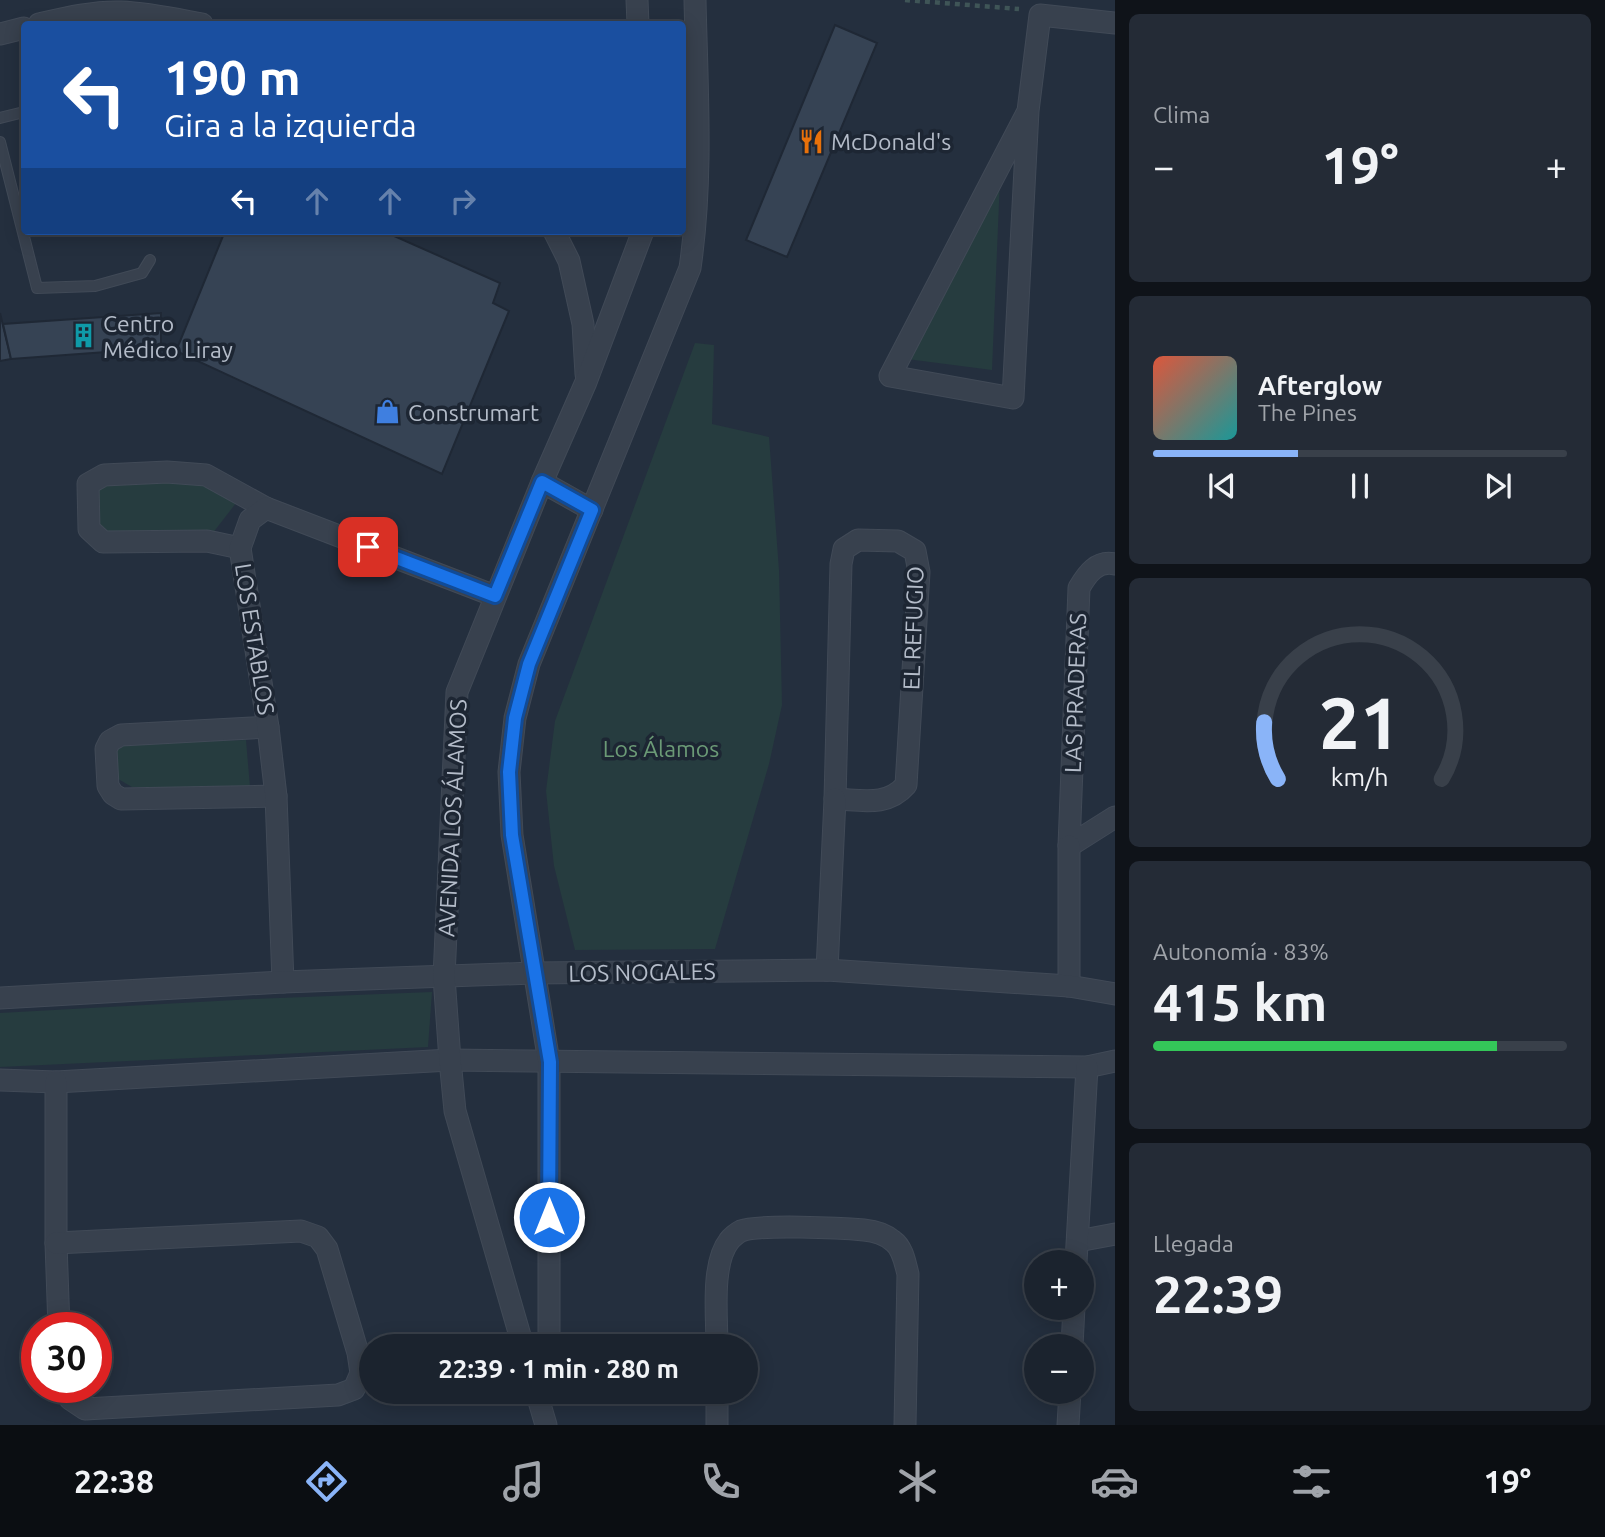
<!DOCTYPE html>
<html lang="es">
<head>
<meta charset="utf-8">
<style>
  body { margin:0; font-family:Ubuntu,sans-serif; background:#242b36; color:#f1f3f6; height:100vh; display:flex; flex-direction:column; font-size:26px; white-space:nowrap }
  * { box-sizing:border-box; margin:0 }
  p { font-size:23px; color:#a0a4aa }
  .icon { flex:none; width:38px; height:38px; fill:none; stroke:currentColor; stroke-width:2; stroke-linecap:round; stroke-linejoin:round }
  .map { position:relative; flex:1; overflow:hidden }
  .side { display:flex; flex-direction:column; gap:14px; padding:14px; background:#0f1319; width:490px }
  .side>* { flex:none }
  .banner { position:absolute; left:21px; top:21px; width:665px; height:214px; border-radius:7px; box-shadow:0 4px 18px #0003,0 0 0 2px #39404a; background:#1a4fa0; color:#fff; overflow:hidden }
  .buttons { position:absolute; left:1024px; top:1250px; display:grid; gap:14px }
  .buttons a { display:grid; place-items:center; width:70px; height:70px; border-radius:50%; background:#1b232e; box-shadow:0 4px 18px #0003,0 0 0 2px #39404a; font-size:35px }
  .speed { position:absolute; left:21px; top:1312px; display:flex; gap:14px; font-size:35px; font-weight:700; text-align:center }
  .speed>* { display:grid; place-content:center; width:91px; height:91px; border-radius:50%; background:#1b232e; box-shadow:0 4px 18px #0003,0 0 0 2px #39404a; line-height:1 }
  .speed .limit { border:10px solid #d22; background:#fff; color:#111 }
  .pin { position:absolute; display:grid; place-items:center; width:60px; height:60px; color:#fff; margin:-30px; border-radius:14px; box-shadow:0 4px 10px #0006 }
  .me { position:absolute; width:77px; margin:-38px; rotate:0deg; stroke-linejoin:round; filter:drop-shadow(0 0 5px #0008) }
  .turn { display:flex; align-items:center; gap:24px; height:147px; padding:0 28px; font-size:32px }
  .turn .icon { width:91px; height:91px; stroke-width:2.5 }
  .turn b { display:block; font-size:49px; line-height:60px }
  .lanes { display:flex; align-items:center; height:66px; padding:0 28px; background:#0003; justify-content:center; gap:35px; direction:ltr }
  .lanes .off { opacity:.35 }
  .big { font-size:52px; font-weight:700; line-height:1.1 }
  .side .tile { flex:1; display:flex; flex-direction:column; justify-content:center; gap:10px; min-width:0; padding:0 24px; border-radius:10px; background:#242b36 }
  .side .dial { align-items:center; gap:0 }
  .dial svg { height:182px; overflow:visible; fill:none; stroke:#39404a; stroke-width:7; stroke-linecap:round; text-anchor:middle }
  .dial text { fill:#f1f3f6; stroke:none }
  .song { display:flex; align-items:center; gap:21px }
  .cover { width:84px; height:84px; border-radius:10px; background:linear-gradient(135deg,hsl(10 70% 55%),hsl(180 70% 35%)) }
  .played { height:7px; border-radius:4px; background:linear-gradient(90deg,#8ab4f8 35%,#39404a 35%) }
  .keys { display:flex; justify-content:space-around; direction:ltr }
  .heat { display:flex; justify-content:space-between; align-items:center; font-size:38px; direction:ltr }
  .charge { height:10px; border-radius:5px; background:linear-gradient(90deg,#34c759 83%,#39404a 0) }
  .trip { position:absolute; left:359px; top:1334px; width:399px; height:70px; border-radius:35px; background:#1b232e; box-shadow:0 4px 18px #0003,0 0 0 2px #39404a; font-weight:700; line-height:70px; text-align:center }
  .menu { display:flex; height:112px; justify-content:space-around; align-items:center; background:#0b0e12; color:#a0a4aa }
  .menu .icon { width:49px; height:49px }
  .menu .on { color:#8ab4f8 }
  .menu b { font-size:32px; color:#f1f3f6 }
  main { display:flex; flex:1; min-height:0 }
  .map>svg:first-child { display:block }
  .green { fill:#263c3f }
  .building { fill:#364354; stroke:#1f2835; stroke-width:2 }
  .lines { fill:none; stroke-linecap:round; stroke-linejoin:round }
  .lane-casing { stroke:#414a57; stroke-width:12 }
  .street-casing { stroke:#414a57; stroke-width:23 }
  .path { stroke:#3f5557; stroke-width:4.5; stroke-dasharray:5 5; stroke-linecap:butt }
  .lane { stroke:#38414e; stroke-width:10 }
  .street { stroke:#38414e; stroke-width:21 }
  .route-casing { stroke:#114b97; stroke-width:18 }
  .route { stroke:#1a73e8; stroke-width:12 }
  .labels { text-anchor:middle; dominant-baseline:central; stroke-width:7; stroke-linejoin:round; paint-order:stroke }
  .poi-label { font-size:23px; fill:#b4bcc9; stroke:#1d2633; text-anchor:start }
  .street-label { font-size:23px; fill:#b4bcc9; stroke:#1d2633 }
  .park-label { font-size:23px; fill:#6b9a76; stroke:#1d2633 }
</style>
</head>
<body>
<main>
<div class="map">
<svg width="1115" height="1425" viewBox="0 0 1115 1425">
  <rect width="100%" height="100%" fill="#242f3e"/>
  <g class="green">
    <path d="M1000,179L992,370L907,359Z"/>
    <path d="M695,343L714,345L712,424L769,437L779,570L782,705L769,764L715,949L575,950L554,866L546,791L555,721Z"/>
    <path d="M201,476L240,498L212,534H97V486Z"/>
    <path d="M246,740L250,787H132L113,776V753L122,744Z"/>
    <path d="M432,992L428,1047L0,1067V1013L253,999Z"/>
  </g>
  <g class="building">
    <path d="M835,25L877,43L787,257L746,240Z"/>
    <path d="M225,231H383L500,283L493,303L509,311L442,474L176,351Z"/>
    <path d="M0,313L11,359L0,361Z"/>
    <path d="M161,313V348L11,359L3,324Z"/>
  </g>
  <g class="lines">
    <defs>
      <g id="lane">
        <path d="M0,118L24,112"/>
        <path d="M0,142L37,288L95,286L142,273L150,260"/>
      </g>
      <g id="street">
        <path d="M637,0L638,24"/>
        <path d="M39,24C65,18 94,11 121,12C148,13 175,19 202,24"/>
        <path d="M0,34L24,28"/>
        <path d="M1028,111L1013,398L890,376L1028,111L1040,15L1115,23"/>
        <path d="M554,231L569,261L583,324L586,374"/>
        <path d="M542,482L592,510"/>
        <path d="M858,540L898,541L915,551L919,572L906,785C887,807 862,800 835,799L841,564L844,549Z"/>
        <path d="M240,548L207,541L103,542L89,529L88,484L104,475L167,472L206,475L266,508"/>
        <path d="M1115,564C1097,560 1087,574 1079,588L1069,846L1115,817"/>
        <path d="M268,727L121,735L110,741L106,749L108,786L113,794L121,799L276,796"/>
        <path d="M827,970L835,799"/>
        <path d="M283,982L276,796L268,727L240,548L250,520L266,508L495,596"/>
        <path d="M1069,986V846"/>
        <path d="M0,998L283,982L533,973L827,970L1069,986L1115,994"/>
        <path d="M0,1080L56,1082L450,1060L1087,1067L1115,1061"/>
        <path d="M56,1082V1243L59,1328"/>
        <path d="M1078,1241L1115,1234"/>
        <path d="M56,1243L301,1231L318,1237L327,1249L358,1353L361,1373L354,1389L338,1395L85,1409L70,1399L65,1388"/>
        <path d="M1076,1262L1087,1067"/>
        <path d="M523,1346L455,1111L450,1060L444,977L457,692L542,482L586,382L643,231"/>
        <path d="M549,1346V1062L512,835L509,772L515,718L529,664L690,268C703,179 697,90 695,0"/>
        <path d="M717,1346C717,1317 711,1264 729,1241C731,1238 737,1233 741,1231C758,1224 842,1228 864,1230C874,1231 885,1234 893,1241C903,1248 905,1263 908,1274L905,1425"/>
        <path d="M1072,1346L1074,1307"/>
        <path d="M536,1391L546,1425"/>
        <path d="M717,1425V1391"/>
        <path d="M1068,1425L1070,1391"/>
      </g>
    </defs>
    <use href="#lane" class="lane-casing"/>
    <use href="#street" class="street-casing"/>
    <path class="path" d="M905,0L1019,9"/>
    <use href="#lane" class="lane"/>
    <use href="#street" class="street"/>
  </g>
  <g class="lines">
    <defs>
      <path id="route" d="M368,547L495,596L542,482L592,510L529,664L515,718L509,772L512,835L550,1062L549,1217"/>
    </defs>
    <use href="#route" class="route-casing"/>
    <use href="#route" class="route"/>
  </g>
  <defs>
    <symbol id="restaurant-bare" viewBox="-9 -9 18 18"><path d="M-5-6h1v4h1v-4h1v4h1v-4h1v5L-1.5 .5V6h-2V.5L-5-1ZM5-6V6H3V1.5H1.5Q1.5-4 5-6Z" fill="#e8710a" stroke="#1d2633" stroke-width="2.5" paint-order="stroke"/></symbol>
    <symbol id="building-bare" viewBox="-9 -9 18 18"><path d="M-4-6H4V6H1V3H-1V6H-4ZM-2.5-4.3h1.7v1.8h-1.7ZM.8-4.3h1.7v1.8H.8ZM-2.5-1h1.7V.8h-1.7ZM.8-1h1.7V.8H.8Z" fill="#0f9aa8" stroke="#1d2633" stroke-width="2.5" paint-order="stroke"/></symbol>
    <symbol id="shop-bare" viewBox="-9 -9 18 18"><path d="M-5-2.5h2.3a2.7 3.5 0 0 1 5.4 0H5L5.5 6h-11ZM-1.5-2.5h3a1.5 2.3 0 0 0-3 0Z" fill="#3f7fe0" stroke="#1d2633" stroke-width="2.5" paint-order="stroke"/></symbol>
  </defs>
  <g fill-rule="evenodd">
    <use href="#restaurant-bare" x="794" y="124" width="35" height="35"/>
    <use href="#building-bare" x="66" y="318" width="35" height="35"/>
    <use href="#shop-bare" x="370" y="394" width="35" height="35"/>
  </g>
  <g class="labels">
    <g class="poi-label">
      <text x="831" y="141">McDonald's</text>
      <text x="103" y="323">Centro<tspan x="103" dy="26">Médico Liray</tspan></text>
      <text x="408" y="412">Construmart</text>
    </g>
    <g class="street-label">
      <text transform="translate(913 628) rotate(-88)">EL REFUGIO</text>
      <text transform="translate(255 639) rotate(81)">LOS ESTABLOS</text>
      <text transform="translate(1075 693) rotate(-88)">LAS PRADERAS</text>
      <text transform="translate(452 818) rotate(-87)">AVENIDA LOS ÁLAMOS</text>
      <text transform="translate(642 972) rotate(-1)">LOS NOGALES</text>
    </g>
    <g class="park-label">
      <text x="661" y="748">Los Álamos</text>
    </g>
  </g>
</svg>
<div class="buttons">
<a>+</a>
<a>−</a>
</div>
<div class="speed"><div class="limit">30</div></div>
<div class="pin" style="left:368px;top:547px;background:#d93025"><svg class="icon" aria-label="arrive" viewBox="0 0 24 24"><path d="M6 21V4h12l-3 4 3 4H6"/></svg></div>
<svg class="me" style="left:549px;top:1217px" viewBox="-20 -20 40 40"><circle r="17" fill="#1a73e8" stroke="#fff" stroke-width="3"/><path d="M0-11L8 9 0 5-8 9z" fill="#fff"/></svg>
<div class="trip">22:39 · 1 min · 280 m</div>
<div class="banner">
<div class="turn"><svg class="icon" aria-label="left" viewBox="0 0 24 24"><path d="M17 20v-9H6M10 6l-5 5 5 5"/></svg><div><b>190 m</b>Gira a la izquierda</div></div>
<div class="lanes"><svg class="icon" aria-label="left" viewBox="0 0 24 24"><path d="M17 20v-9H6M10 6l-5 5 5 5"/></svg><svg class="icon off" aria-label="ahead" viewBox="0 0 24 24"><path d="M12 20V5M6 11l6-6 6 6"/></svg><svg class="icon off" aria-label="ahead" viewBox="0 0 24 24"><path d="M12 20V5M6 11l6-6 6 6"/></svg><svg class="icon off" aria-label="right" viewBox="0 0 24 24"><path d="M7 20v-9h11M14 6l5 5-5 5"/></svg></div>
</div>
</div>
<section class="side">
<div class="tile"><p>Clima</p>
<div class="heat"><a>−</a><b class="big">19°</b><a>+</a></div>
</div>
<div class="tile">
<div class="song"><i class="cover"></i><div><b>Afterglow</b><p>The Pines</p></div></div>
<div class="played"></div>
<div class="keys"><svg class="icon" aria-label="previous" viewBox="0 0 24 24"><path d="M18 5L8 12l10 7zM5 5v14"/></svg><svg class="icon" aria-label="pause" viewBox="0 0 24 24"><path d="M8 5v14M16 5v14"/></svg><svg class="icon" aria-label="next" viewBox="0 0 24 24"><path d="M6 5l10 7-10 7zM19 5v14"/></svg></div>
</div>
<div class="tile dial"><svg viewBox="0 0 100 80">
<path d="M14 69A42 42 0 1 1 86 69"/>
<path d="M14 69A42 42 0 0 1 8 44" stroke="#8ab4f8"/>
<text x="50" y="56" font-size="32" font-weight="700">21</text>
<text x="50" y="72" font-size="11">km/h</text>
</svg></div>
<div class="tile"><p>Autonomía · 83%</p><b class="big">415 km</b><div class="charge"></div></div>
<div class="tile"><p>Llegada</p><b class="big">22:39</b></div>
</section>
</main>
<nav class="menu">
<b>22:38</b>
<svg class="icon on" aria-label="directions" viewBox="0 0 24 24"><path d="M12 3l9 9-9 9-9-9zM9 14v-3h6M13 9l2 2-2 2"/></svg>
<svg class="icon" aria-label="music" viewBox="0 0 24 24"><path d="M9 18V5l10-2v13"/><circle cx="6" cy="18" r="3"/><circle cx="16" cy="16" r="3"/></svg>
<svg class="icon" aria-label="phone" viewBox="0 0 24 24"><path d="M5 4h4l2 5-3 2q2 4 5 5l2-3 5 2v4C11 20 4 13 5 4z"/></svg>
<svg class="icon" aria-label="climate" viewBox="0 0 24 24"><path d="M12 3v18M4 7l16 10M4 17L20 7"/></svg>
<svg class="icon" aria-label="car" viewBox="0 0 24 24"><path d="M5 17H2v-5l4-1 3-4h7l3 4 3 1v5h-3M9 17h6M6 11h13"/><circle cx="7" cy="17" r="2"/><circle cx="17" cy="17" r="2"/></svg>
<svg class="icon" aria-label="filters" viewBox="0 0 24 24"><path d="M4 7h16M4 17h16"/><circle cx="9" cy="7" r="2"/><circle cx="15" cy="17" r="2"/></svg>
<b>19°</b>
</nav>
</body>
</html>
